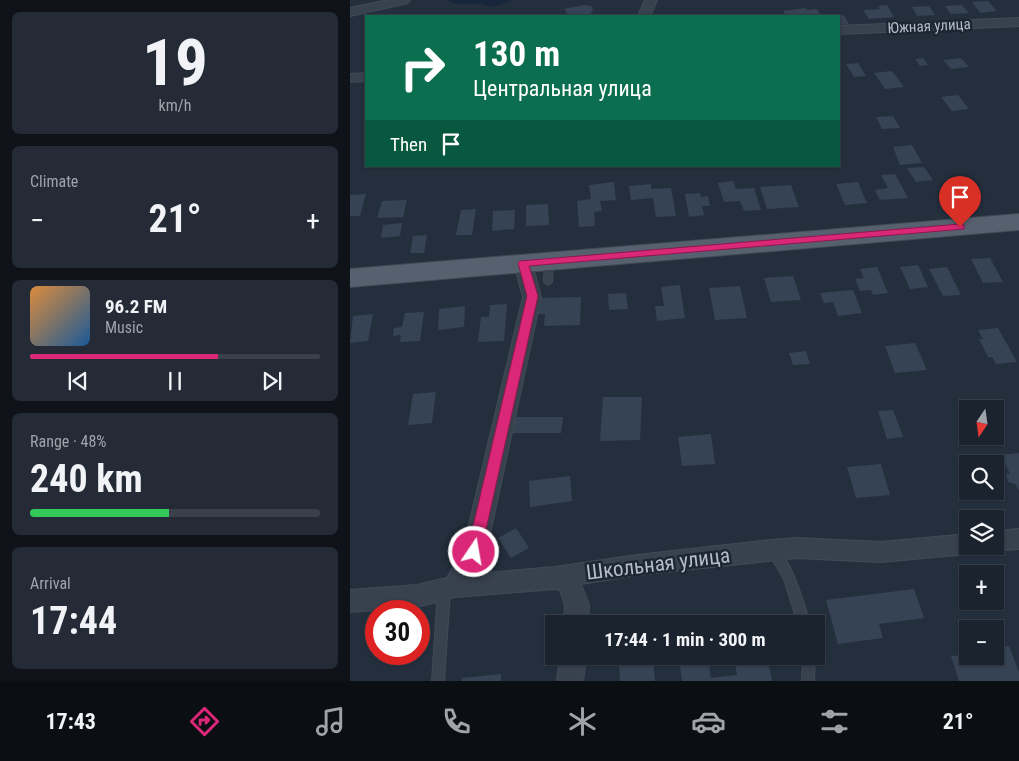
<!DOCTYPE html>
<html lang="en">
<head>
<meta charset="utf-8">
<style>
  body { margin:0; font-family:"Roboto Condensed",sans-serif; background:#242b36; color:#f1f3f6; height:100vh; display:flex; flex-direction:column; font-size:19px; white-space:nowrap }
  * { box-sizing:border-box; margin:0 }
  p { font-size:16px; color:#a0a4aa }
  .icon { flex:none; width:28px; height:28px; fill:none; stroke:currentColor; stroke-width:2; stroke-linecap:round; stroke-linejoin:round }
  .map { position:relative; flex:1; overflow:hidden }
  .sheet { display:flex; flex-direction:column; gap:12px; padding:12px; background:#0f1319; width:350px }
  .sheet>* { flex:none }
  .banner { position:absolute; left:15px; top:15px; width:475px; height:152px; border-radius:0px; box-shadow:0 1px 4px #0004,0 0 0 1px #39404a; background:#0b6e4f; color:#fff; overflow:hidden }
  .needle { width:32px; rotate:193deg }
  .controls { position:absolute; left:609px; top:400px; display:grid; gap:10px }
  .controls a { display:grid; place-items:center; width:45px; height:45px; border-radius:0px; background:#1b232e; box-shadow:0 1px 4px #0004,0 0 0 1px #39404a; font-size:25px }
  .speed { position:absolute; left:15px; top:600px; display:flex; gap:10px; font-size:25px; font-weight:700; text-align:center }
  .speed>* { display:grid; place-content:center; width:65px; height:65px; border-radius:50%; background:#1b232e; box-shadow:0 1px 4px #0004,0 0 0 1px #39404a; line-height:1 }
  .speed .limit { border:8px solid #d22; background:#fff; color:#111 }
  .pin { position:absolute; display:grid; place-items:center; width:42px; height:42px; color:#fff; margin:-51px -21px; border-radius:50% 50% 50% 0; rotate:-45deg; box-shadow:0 0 5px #0007 }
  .pin .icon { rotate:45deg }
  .me { position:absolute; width:55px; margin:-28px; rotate:12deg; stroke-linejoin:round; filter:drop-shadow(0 0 4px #0008) }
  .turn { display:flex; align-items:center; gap:18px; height:105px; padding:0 25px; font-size:22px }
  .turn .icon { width:65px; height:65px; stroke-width:2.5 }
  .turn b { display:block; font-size:35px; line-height:42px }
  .then { display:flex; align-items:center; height:48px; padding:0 25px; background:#0003; gap:10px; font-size:19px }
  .big { font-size:38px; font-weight:700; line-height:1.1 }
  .sheet .card { flex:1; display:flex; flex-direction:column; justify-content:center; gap:8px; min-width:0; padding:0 18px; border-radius:8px; background:#242b36 }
  .sheet .dial { align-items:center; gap:0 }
  .dial b { font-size:65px; line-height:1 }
  .song { display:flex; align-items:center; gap:15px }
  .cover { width:60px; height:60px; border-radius:8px; background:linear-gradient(135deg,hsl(30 70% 55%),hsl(210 70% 35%)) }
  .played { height:5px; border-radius:2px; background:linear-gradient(90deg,#db2777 65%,#39404a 65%) }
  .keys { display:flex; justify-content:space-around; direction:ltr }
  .heat { display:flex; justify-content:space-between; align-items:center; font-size:28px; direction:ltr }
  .charge { height:8px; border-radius:4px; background:linear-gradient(90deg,#34c759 48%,#39404a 0) }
  .trip { position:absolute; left:195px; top:615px; width:280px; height:50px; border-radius:0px; background:#1b232e; box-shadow:0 1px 4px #0004,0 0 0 1px #39404a; font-weight:700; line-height:50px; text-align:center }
  .dock { display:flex; height:80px; justify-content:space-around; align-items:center; background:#0b0e12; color:#a0a4aa }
  .dock .icon { width:35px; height:35px }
  .dock .selected { color:#db2777 }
  .dock b { font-size:22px; color:#f1f3f6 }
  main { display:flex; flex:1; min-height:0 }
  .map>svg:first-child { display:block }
  .water { fill:#17263c }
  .building { fill:#364354 }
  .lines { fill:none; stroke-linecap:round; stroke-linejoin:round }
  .service-casing { stroke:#414a57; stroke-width:2 }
  .minor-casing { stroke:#414a57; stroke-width:2 }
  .primary-casing { stroke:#414a57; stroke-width:2 }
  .service { fill:#38414e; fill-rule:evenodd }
  .minor { fill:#38414e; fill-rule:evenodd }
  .primary { fill:#56606e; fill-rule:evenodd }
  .route { fill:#db2777; stroke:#8e194d }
  .labels { text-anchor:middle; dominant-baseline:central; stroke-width:5; stroke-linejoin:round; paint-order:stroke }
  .far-street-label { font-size:15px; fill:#b4bcc9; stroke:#1d2633 }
  .near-street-label { font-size:21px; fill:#b4bcc9; stroke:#1d2633 }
</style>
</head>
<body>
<main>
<section class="sheet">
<div class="card dial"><b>19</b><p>km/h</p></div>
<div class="card"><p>Climate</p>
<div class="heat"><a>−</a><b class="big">21°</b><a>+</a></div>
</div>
<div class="card">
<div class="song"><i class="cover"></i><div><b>96.2 FM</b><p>Music</p></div></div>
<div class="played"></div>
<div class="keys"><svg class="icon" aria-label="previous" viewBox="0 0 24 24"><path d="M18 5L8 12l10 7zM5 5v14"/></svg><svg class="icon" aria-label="pause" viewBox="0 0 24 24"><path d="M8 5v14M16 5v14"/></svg><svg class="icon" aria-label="next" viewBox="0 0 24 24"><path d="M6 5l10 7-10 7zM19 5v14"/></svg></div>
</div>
<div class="card"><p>Range · 48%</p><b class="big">240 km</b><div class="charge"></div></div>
<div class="card"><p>Arrival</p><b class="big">17:44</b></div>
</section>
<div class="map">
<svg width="669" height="681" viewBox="0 0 669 681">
  <rect width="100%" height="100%" fill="#242f3e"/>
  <path class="water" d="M96,0H160L161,1L143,7L131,4H106Z"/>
  <g class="building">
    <path d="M638,1L647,11L630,13L622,2Z"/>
    <path d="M234,5L241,6L243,10L240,13L245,15L219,16L214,9Z"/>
    <path d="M537,5L544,17L519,19L513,10L530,9L528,6Z"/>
    <path d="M612,5L619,13L601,14L595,6Z"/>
    <path d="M579,6L585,15L567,16L562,7Z"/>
    <path d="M456,8L457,10L467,9L471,16H436L433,11Z"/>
    <path d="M494,15L499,24L489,25V16Z"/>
    <path d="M573,58L578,65L570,66L565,59Z"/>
    <path d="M611,58L619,67L601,69L593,60Z"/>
    <path d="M508,63L516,76L504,77L496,64Z"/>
    <path d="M542,71L554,87L535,89L524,73Z"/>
    <path d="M608,95L619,109L602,111L591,97Z"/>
    <path d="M543,116L550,128L532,129L526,117Z"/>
    <path d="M562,145L572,163L550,165L543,147Z"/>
    <path d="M574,167L583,180L566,182L557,168Z"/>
    <path d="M545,174L558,198L530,200L525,190L538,188L531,175Z"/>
    <path d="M614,177L627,197L608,199L596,179Z"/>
    <path d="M383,181L386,189L404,188L411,210L394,211L390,201L374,202L368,183Z"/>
    <path d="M264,182L266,200L250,201L252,211L244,212L245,226L229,227L227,201L241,199L239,185Z"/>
    <path d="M508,182L517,203L495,205L486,184Z"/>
    <path d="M301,184V189L321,188L326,216L306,217L303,198L281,200L279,186Z"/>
    <path d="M441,185L449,207L417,209L410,187Z"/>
    <path d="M350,193L351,197L358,196L360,206H352L354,215L339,217L335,194Z"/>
    <path d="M16,194L10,216H0V195Z"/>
    <path d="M57,200L53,217L27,218L32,201Z"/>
    <path d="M198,204L199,225L176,226V205Z"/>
    <path d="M126,209L122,235H106L111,210Z"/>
    <path d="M165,210L164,229L142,231L143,211Z"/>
    <path d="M52,223L50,236L31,238L33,225Z"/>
    <path d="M77,235L74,253H60L63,236Z"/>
    <path d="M640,258L653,282L633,283L621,259Z"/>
    <path d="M568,265L578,287L560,289L550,267Z"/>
    <path d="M527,267L538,293L523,295L521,290L510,291L505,279L514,278L510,269Z"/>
    <path d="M597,267L611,295L593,296L579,269Z"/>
    <path d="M443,276L451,300L421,302L414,278Z"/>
    <path d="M330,285L335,318L307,321L305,306H314L311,287Z"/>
    <path d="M390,286L397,318L365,320L359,288Z"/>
    <path d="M503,290L512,313L488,316L483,302L474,303L470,293Z"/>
    <path d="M276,293L278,309L259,310L258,294Z"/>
    <path d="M231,297L230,325L194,326L195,314H186L187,298Z"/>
    <path d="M157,304L154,341L128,342L131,317H139L140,305Z"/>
    <path d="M115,306L114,327L88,330L89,309Z"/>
    <path d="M74,312L70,341L50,342L51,335L43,336L44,328L52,327L55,313Z"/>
    <path d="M23,314L18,341L0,343L3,316Z"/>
    <path d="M648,328L667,362L646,364L642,357H638L629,339H633L628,330Z"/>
    <path d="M565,343L577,370L545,373L535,346Z"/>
    <path d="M456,351L460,364L443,365L439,353Z"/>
    <path d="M86,392L82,423L58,425L63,394Z"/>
    <path d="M253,397H292L290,440L250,441Z"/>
    <path d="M543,410L553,437L537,439L528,411Z"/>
    <path d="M164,417H213L211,433H162Z"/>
    <path d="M361,434L365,464L332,466L328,437Z"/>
    <path d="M669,453V491L665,484L658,482L656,474H660L651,455Z"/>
    <path d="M531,464L540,495L506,498L497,467Z"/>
    <path d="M220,476L222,501L180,507L179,481Z"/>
    <path d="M166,528L179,548L161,558L148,538Z"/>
    <path d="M564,589L574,618L529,624L533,638L488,644L476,600Z"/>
    <path d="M659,646L669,672V681H609L601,656L616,655L615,650L618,649V656H645V647Z"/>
    <path d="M343,656H358L361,678L387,675L384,656H417L422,681H332L329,658Z"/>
    <path d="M303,660L305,681H270L269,664Z"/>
    <path d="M151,674V681H112V678Z"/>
  </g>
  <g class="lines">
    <defs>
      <g id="service">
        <path d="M199,258L203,261L202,282L198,285L194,282L195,261Z"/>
        <path d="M423,547C440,553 455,607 460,624H448L434,579L418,552L419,549Z"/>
        <path d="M94,586L98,587L100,591L94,681H82L88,591L90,587Z"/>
        <path d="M453,656H465L464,681H452Z"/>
      </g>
      <g id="minor">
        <path d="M38,0H60L58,3L0,16V8Z"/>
        <path d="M295,0H307L300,16H288Z"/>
        <path d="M669,18V26L489,34V26Z"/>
        <path d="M16,73V81L0,82V74Z"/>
        <path d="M173,257L179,259L182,263L191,297L136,552L124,574L205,567L287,555L421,540L446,538L531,542L618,534V546H628L626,551L618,554L531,562L446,558L287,575L231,584L239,605L238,624H214L215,605L210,590L205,589L105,597L67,607L0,612V590L67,585L97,578L113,550L173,297L164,263L167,259Z"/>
        <path d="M669,529V549L645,551L637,548L636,546H645V531Z"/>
        <path d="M210,656H236L233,681H207Z"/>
      </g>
      <path id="primary" d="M669,214V230L0,287V269Z"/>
    </defs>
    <use href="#service" class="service-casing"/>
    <use href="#minor" class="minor-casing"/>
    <use href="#primary" class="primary-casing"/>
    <use href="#service" class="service"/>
    <use href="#minor" class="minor"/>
    <use href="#primary" class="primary"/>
  </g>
  <path class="route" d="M610,224L614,225V229L179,266L188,296L131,552L129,557L124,559L119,557L117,552L177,296L168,263L170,261Z"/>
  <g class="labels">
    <g class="far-street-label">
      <text transform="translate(579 26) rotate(-3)">Южная улица</text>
    </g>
    <g class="near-street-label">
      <text transform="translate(308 564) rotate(-7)">Школьная улица</text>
    </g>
  </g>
</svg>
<div class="controls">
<a><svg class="needle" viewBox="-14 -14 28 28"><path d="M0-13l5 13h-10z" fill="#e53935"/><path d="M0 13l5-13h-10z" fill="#a0a4aa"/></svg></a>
<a><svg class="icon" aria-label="search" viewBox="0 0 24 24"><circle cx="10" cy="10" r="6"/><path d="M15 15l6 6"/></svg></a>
<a><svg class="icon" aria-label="layers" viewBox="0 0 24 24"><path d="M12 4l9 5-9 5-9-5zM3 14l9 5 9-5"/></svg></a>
<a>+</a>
<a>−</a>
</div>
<div class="speed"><div class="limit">30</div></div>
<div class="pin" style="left:610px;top:227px;background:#d93025"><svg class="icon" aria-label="arrive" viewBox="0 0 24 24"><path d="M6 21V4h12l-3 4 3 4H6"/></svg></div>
<svg class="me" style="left:124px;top:552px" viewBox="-20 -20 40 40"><circle r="17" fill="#db2777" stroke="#fff" stroke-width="3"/><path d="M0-11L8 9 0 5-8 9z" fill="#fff"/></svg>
<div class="trip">17:44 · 1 min · 300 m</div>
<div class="banner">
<div class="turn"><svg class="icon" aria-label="right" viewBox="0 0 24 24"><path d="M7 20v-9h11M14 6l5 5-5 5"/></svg><div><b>130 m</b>Центральная улица</div></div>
<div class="then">Then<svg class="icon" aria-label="arrive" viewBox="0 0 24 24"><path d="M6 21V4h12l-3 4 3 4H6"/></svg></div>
</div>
</div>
</main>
<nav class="dock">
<b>17:43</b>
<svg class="icon selected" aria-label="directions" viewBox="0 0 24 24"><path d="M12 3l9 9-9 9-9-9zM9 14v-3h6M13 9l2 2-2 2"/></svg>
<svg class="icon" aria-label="music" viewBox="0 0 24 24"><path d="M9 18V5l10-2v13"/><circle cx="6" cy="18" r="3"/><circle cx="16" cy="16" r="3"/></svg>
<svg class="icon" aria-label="phone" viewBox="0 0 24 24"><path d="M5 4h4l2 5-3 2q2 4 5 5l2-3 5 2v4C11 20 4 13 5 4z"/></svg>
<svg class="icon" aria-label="climate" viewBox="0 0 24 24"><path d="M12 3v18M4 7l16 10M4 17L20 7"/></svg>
<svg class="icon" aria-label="car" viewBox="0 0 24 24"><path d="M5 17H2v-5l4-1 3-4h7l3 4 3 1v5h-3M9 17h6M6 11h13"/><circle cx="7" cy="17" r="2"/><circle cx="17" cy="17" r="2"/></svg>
<svg class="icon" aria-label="filters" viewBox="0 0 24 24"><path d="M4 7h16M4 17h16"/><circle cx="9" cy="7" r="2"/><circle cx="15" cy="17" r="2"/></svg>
<b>21°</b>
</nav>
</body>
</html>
